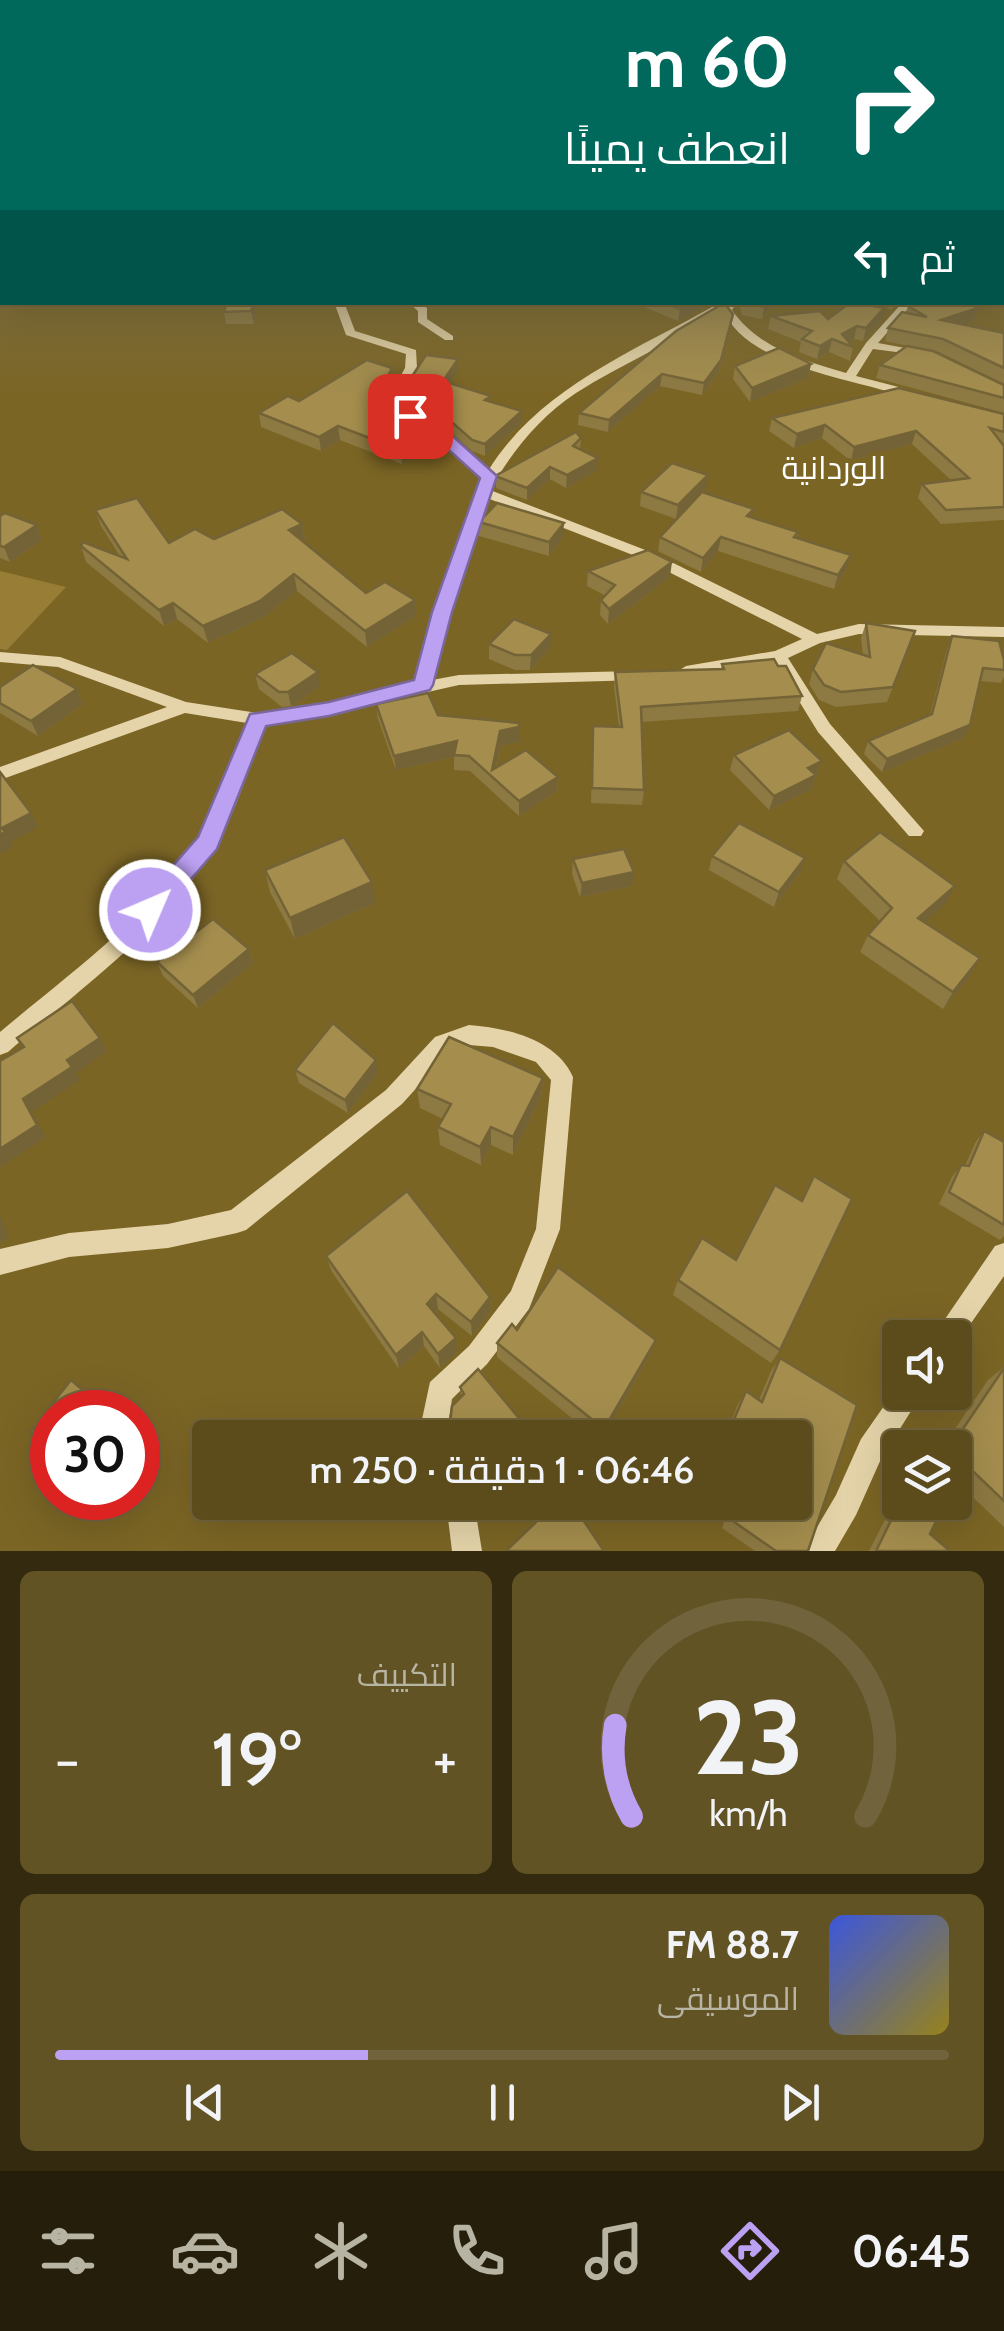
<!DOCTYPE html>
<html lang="ar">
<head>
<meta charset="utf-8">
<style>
  body { margin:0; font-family:Cabin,Cairo,sans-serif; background:#625325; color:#f1f3f6; direction:rtl; height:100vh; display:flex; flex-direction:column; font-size:38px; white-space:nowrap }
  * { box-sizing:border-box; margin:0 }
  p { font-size:32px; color:#b8b4a3 }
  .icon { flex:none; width:55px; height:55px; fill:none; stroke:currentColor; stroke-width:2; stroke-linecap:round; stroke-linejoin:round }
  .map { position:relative; height:1551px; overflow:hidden; direction:ltr }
  .drawer { display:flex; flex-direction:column; gap:20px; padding:20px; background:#332a0f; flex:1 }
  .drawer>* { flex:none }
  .guide { position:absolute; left:0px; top:0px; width:1005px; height:305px; box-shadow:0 10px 40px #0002,0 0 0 2px #71633b; direction:rtl; background:#00695c; color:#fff; overflow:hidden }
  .tools { position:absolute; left:882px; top:1320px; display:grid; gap:20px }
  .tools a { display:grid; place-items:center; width:90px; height:90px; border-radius:10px; background:#5c4c1c; box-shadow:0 10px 40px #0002,0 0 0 2px #71633b; font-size:50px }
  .speed { position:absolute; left:30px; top:1390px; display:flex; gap:20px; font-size:50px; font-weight:700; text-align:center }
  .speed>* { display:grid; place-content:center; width:130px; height:130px; border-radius:50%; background:#5c4c1c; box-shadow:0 10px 40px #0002,0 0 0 2px #71633b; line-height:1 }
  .speed .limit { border:15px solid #d22; background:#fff; color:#111 }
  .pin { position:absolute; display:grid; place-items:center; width:85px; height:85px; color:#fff; margin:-42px; border-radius:20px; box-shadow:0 5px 15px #0006 }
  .me { position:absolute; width:110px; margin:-55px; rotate:45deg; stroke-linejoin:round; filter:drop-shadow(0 0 8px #0008) }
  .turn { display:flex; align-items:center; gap:35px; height:210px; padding:0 50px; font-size:45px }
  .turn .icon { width:130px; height:130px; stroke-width:2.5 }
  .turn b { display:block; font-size:70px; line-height:85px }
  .then { display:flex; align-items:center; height:95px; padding:0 50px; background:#0003; gap:20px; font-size:38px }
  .big { font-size:75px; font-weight:600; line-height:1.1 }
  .drawer .card { flex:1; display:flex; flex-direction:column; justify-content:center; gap:15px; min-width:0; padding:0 35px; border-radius:15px; background:#625325 }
  .drawer .dial { align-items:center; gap:0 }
  .dial svg { height:260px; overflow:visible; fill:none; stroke:#71633b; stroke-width:7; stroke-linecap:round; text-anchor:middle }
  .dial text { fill:#f1f3f6; stroke:none }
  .song { display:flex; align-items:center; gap:30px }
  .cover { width:120px; height:120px; border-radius:15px; background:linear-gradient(135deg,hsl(230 70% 55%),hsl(50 70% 35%)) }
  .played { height:10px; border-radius:5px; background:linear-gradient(90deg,#bca0f2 35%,#71633b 35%) }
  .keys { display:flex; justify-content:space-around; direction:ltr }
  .heat { display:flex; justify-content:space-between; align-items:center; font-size:55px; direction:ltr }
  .drawer .tiles { flex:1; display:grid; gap:20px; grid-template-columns:1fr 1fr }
  .card:last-child { grid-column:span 2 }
  .trip { position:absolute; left:192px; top:1420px; width:620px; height:100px; border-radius:10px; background:#5c4c1c; box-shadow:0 10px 40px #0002,0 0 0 2px #71633b; font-weight:600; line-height:100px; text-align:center; direction:rtl }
  .dock { display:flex; height:160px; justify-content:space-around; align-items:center; background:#251e0b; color:#b8b4a3 }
  .dock .icon { width:70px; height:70px }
  .dock .on { color:#bca0f2 }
  .dock b { font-size:45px; color:#f1f3f6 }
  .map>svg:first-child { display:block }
  .green { fill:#977d35 }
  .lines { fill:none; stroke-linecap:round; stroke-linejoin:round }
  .minor { fill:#e5d4a9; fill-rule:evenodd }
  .wall { fill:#8d7942 }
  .shaded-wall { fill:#736336 }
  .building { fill:#a48d4d; stroke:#736336; stroke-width:2.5 }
  .route { fill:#bca0f2; stroke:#7a689d; stroke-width:2.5 }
  .labels { text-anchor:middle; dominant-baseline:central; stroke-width:10; stroke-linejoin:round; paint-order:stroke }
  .far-quarter-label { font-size:32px; fill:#fff; stroke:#7b6525 }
</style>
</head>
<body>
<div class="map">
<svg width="1004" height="1551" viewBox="0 0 1004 1551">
  <rect width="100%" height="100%" fill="#7b6525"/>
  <path class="green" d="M0,571L66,587L7,650L0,649Z"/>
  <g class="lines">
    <g class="minor">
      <rect x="1002" y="212" width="2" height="6"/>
      <path d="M334,302H344L355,331L416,350L417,368L397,406L436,424L488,471C538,389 634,351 714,306L723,308L727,302H737L732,310C758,348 804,361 846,373L866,343L903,302H914L878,343L927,352V356L873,349L856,376L918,392V396C903,397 887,391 872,387C825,375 741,357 723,309C677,341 623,363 576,393C539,417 511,453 490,490L653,553L817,634L859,624L1004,627V637L859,634L820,643L788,658L830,724L924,831L921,836H909L818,732L775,662L686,676L678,671L686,666L775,651L802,639L643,559L487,498L432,680L459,675L635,671L641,672L643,676L641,680L459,685L294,722L264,724C250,765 238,809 215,846C166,929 79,989 8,1052L0,1055V1032C70,973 151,916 201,838C223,804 234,762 247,723L185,713L0,780V767L167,707L58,667L0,662V652L60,657L186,702L257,713L294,710L415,684L475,492L483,479L428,430L386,410L384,407L405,368L406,354L346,335Z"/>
      <path d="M408,302H420L427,308V319L453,336V340H445L418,322V311Z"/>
      <path d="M469,1025C507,1028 556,1039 573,1077L560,1229L529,1309L487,1364L452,1399L446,1438H418L430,1382L469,1346L511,1291L536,1229L551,1080L536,1062L493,1047L469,1045L450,1051L402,1104L246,1230L237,1233L168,1248L69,1257L0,1275V1249L69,1233L168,1224L231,1210L386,1090L435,1037Z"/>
      <path d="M1004,1243V1276L955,1346V1338H932L995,1246Z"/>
      <path d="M900,1383V1392H923L881,1459L856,1515L835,1551H803L836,1495L861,1439Z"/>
      <path d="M446,1502H474L482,1551H452Z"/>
    </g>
  </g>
  <g class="wall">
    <path d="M258,302L254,324H226L224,312Z"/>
    <path d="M632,302H713L678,321Z"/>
    <path d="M738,302H775L762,319L742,315Z"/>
    <path d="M878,302H899L891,310Z"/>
    <path d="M908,306L978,308L974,321L962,324L1004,333V384L939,352L885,341L888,328L906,313Z"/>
    <path d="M771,316L828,319L881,321L863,341L854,339L848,342L853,347L850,361L829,352L817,359L799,352L801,342L768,329Z"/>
    <path d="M731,325L719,371L702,395L660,386L608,432L578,425L579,413Z"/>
    <path d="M458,359V371L450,383L491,402L522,423L485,456L472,451L438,421L402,404L401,393Z"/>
    <path d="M811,364L808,378L750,402L733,379L735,366Z"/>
    <path d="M880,365L1004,385V413L876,378Z"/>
    <path d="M393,382L384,400L434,427L435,441L402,464L340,440L321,451L261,427L259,413L299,401Z"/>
    <path d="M1004,414V520L941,524L918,498L922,484L951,480L912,444L851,461L822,438L794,448L769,431L772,418Z"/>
    <path d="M581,438L580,449L597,470L566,488L550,479L527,500L496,488V475Z"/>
    <path d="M706,490L703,492L752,518L798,532L797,538L846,570L834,589L718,551L701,572L658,551L660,537L676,519L640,506L641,492Z"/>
    <path d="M95,510L169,543L214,539L302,524L305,540L302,541L366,593L416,616L367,647L297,591L264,617L208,643L177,619L164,626L86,562L81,546L120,556L101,526Z"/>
    <path d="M0,516L37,525L42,540L10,562L0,558Z"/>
    <path d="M479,522L563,537L549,556L479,536Z"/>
    <path d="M588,571L670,577L608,624L600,615L601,600L606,596L587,586Z"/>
    <path d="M866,623L915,631L887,702L836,707L819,700L809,684L813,669L863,655L861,638Z"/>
    <path d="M952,636L1004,660V677L1001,683L980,681L964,738L882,772L864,754L868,741L930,715L947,649Z"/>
    <path d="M489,644L550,649L530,670H515L489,659Z"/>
    <path d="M722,664L778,666L802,696L798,711L641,722L644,790L642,805L591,803L593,726L619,727L614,687L615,672L721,669Z"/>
    <path d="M255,674L320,687L291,706L282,707L259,689Z"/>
    <path d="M0,687L77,689L83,704L38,736L0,713Z"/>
    <path d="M376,704L438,715L519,742L500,746L496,768L558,777L557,791L519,816L470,771L454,770V757L396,770L378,719Z"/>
    <path d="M734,755L822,761L811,790L769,810L730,770Z"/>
    <path d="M712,856L800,873L774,907L709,870Z"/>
    <path d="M573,859L632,886L580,897L572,874Z"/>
    <path d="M844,861L946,904L924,922L970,976L943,1009L860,952L868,935L880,921L837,879Z"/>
    <path d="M265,870L375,903L295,939L270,892Z"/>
    <path d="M249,949L253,963L198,1008L163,976L157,962Z"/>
    <path d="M295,1070L378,1073L348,1113L299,1083Z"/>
    <path d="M543,1078L541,1097L513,1155L491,1145L481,1165L440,1145L438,1127L443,1119L420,1108L417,1089Z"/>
    <path d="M984,1131L1004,1142V1236L1000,1240L939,1204L952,1177L961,1165L965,1166L975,1143Z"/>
    <path d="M326,1256L490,1297L491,1311L472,1336L438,1309L435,1313L457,1352L440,1368L424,1346L399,1369L332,1272Z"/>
    <path d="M678,1280L780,1350L771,1363L673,1295Z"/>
    <path d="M517,1330L656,1340L651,1354L602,1438H596L497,1357V1343Z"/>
    <path d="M780,1358L857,1405L808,1551H755L722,1528L732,1502H795V1438H724L738,1404L746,1391L759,1400L771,1371Z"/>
    <path d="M1004,1367V1527L955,1480V1448H942L988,1380Z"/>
    <path d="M460,1387L528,1429L527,1438H456L451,1431L450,1423L461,1397Z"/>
    <path d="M900,1490V1502L930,1534L950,1551H869Z"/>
  </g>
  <g class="shaded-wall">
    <path d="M254,302H258L254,324L251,311Z"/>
    <path d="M692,302H713L678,321L680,309Z"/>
    <path d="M767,302H775L762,319L764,307Z"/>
    <path d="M884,308L881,321L863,341L866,328Z"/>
    <path d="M978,308L974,321L937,333L941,320Z"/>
    <path d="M733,314L719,371L702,395L704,383Z"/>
    <path d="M857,326L854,339L844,344L842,334Z"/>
    <path d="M832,339L829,352L817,359L820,346Z"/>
    <path d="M458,359V371L444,392L443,381Z"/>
    <path d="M811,364L808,378L750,402L752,388Z"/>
    <path d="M392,368L393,382L381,405L379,392Z"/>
    <path d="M662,374L660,386L608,432L609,420Z"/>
    <path d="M522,411V423L485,456V444Z"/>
    <path d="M825,425L822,438L794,448L797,434Z"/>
    <path d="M338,426L340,440L321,451L319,437Z"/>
    <path d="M434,427L435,441L402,464L401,450Z"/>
    <path d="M916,431L912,444L851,461L854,447Z"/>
    <path d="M598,458L597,470L566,488L567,475Z"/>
    <path d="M550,467V479L527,500V488Z"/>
    <path d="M708,475L706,490L676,519L678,505Z"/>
    <path d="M564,523L563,537L549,556V542Z"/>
    <path d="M302,524L305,540L292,546L289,530Z"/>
    <path d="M37,525L42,540L10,562L4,547Z"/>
    <path d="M721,537L718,551L701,572L703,558Z"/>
    <path d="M851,555L846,570L834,589L838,575Z"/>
    <path d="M672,562L670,577L608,624L609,609Z"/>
    <path d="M294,574L297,591L264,617L208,643L203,626Z"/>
    <path d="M415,600L416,616L367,647L365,631Z"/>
    <path d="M173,603L177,619L164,626L159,610Z"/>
    <path d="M551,634L550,649L530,670L531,655Z"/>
    <path d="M318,672L320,687L291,706L288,692Z"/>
    <path d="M77,689L83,704L38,736L31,721Z"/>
    <path d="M970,725L964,738L882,772L887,759Z"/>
    <path d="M519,727V742L500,746L494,778L492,770L500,731Z"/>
    <path d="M457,741L454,757L396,770L394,756Z"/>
    <path d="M822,761L811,790L769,810L774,796L808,768Z"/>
    <path d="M558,777L557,791L519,816V801Z"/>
    <path d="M31,813L38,827L11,842L13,847L0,854V835L2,828Z"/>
    <path d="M805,858L800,873L774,907L779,892Z"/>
    <path d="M634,872L632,886L580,897L582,883Z"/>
    <path d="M372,882L375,903L295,939L290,918Z"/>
    <path d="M955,886L946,904L909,936L918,918Z"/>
    <path d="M249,949L253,963L198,1008L193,995Z"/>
    <path d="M980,958L970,976L943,1009L953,992Z"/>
    <path d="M100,1038L107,1051L76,1073L80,1080L32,1112L46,1137L0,1167V1149L23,1099L67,1060Z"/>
    <path d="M376,1060L378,1073L348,1113L345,1100Z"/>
    <path d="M543,1078L541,1097L513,1155V1137Z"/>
    <path d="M491,1127V1145L481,1165L480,1147Z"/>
    <path d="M0,1215L9,1237L0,1243Z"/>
    <path d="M436,1294L438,1309L430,1318L427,1304Z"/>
    <path d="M490,1297L491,1311L472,1336L471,1322Z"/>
    <path d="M422,1332L424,1346L399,1369L396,1355Z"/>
    <path d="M456,1338L457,1352L440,1368L438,1354Z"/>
    <path d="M656,1340L651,1354L602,1438L604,1429Z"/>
  </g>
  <g class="building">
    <rect x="1002" y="178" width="2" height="26"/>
    <path d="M227,302H254L251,311L224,312Z"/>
    <path d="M664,302H692L680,309Z"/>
    <path d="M743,302H767L764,307Z"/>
    <path d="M851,302L884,308L866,328L857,326L842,334L853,347L832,339L820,346L802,339L812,331L771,316L820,311L828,319Z"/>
    <path d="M910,302H966L978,308L941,320L1004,333V368L943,339L888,328L902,312L927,317L908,306Z"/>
    <path d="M724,303L733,314L721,360L704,383L662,374L609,420L579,413L676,331Z"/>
    <path d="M907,346L933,351L1004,385V398L880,365Z"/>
    <path d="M779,348L811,364L752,388L735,366Z"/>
    <path d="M426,355L458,359L443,381L491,396L485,400L522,411L485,444L472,440L437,409L401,393Z"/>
    <path d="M367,360L392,368L379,392L382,398L434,427L401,450L338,426L319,437L259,413L288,396L299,401Z"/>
    <path d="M899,388L1004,414V432L990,428L1004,446V507L946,510L922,484L969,478L916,431L854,447L825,425L797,434L772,418Z"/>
    <path d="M576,432L581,438L573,446L598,458L567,475L550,467L527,488L495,476Z"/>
    <path d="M672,463L708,475L678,505L641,492Z"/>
    <path d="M702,492L754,509L747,516L798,532L794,537L851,555L838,575L721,537L703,558L660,537Z"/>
    <path d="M137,498L169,543L195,529L214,539L282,509L302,524L289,530L366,593L385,582L415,600L365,631L294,574L260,601L203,626L173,603L159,610L81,546L83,542L127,559L95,510Z"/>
    <path d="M497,503L564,523L549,542L479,522Z"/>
    <path d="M5,513L37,525L4,547L0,546V516Z"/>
    <path d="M648,550L672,562L609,609L601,600L615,585L588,571Z"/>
    <path d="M514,619L551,634L531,655H515L489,644Z"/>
    <path d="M866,623L915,631L893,687L841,692L824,685L813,669L826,643L870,657Z"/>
    <path d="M952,636L999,641L1004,660V670L983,668L970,725L887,759L868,741L932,714Z"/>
    <path d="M292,653L318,672L288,692H279L255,674Z"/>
    <path d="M774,659L778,666H786L802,696L641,707L644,790L592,788L593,726L622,727L615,672L724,669L722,664Z"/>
    <path d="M33,665L77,689L31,721L0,703V687Z"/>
    <path d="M428,693L438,715L519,723V727L500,731L492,770L526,750L558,777L519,801L469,756L454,755L457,741L394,756L376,704Z"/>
    <path d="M789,730L822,761L808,768L816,775L774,796L734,755Z"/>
    <path d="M0,772L31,813L2,828L5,832L0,835Z"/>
    <path d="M739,823L805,858L779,892L712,856Z"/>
    <path d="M880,832L955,886L918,918L980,958L953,992L868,935L892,908L844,861Z"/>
    <path d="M344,837L372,882L290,918L265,870Z"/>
    <path d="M624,849L634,872L582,883L573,859Z"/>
    <path d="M213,919L249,949L193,995L157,962Z"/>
    <path d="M72,1001L100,1038L67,1060L72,1067L23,1099L37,1125L0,1149V1061L24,1047L17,1038Z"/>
    <path d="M333,1023L376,1060L345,1100L295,1070Z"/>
    <path d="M449,1037L543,1078L513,1137L491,1127L480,1147L438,1127L451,1104L417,1089Z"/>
    <path d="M984,1131L1004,1142V1225L949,1192L961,1165L969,1166Z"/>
    <path d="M814,1176L852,1199L780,1350L678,1280L702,1238L736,1260L775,1185L802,1201Z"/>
    <path d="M407,1191L490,1297L471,1322L436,1294L427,1304L456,1338L438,1354L422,1332L396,1355L326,1256Z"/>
    <path d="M558,1267L656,1340L604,1429L497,1343L512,1324L517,1330Z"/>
    <path d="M780,1358L857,1405L808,1551H776L730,1519L737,1502H795V1438H743L730,1429L746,1391L762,1402Z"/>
    <path d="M1004,1368V1501L955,1454V1448H950Z"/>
    <path d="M478,1369L528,1429L520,1438H461L450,1423L452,1406L464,1394L460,1387Z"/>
    <path d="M71,1380L107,1411L106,1412H52V1452L30,1432Z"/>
    <path d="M557,1502H571L604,1551H506Z"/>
    <path d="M900,1502H937L943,1507L930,1534L950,1551H876Z"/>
  </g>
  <linearGradient id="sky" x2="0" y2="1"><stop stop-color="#443814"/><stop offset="0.45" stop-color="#7c7351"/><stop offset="1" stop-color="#7c7351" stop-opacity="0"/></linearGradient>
  <rect width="1004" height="396" fill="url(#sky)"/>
  <path class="route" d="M410,411L438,423L497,476L452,612L433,685L430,690L329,716L266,726L217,849L158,917H141L137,910L141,902L198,837L250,714L329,702L414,680L432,612L480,478L427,430L404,419V412Z"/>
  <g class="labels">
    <g class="far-quarter-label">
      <text x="834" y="467">الوردانية</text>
    </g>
  </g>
</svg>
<div class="tools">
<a><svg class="icon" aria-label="sound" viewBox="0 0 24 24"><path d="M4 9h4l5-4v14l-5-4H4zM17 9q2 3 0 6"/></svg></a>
<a><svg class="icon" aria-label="layers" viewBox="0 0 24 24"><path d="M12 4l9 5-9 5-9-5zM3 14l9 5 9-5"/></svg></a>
</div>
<div class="speed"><div class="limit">30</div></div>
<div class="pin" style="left:410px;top:416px;background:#d93025"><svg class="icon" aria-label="arrive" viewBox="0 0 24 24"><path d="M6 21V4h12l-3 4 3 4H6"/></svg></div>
<svg class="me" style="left:150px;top:910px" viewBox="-20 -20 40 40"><circle r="17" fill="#bca0f2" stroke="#fff" stroke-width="3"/><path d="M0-11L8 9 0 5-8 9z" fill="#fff"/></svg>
<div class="trip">06:46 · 1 دقيقة · 250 m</div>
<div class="guide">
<div class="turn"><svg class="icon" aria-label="right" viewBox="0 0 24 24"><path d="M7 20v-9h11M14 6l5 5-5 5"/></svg><div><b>60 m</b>انعطف يمينًا</div></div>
<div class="then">ثم<svg class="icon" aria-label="left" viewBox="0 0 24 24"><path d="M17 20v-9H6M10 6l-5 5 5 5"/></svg></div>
</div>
</div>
<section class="drawer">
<div class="tiles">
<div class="card dial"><svg viewBox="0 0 100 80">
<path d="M14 69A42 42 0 1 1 86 69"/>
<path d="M14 69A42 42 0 0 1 9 41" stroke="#bca0f2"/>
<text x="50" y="56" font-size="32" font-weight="700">23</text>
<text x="50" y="72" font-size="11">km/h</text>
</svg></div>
<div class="card"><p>التكييف</p>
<div class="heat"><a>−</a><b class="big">19°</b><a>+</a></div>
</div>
<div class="card">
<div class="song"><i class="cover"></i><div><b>88.7 FM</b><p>الموسيقى</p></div></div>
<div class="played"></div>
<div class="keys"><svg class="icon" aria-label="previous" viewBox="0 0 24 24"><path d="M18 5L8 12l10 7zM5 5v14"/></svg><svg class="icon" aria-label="pause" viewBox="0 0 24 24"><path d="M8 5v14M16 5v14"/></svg><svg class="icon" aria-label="next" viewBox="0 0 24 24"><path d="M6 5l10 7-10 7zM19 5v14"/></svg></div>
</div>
</div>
</section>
<nav class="dock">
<b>06:45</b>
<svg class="icon on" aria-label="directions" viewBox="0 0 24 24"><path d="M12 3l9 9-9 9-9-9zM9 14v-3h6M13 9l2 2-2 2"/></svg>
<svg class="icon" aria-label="music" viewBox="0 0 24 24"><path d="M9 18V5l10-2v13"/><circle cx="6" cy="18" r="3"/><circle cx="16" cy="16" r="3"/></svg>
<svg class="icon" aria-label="phone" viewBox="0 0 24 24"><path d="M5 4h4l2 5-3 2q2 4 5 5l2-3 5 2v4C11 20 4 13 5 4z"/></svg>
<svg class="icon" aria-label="climate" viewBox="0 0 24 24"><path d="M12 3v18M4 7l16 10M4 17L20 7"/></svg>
<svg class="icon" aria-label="car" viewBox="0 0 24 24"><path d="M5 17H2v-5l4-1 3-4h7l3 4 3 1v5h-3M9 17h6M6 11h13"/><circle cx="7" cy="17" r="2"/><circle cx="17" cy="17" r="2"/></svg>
<svg class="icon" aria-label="filters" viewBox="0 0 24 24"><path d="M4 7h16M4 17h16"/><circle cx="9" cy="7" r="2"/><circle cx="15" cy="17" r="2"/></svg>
</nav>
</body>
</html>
